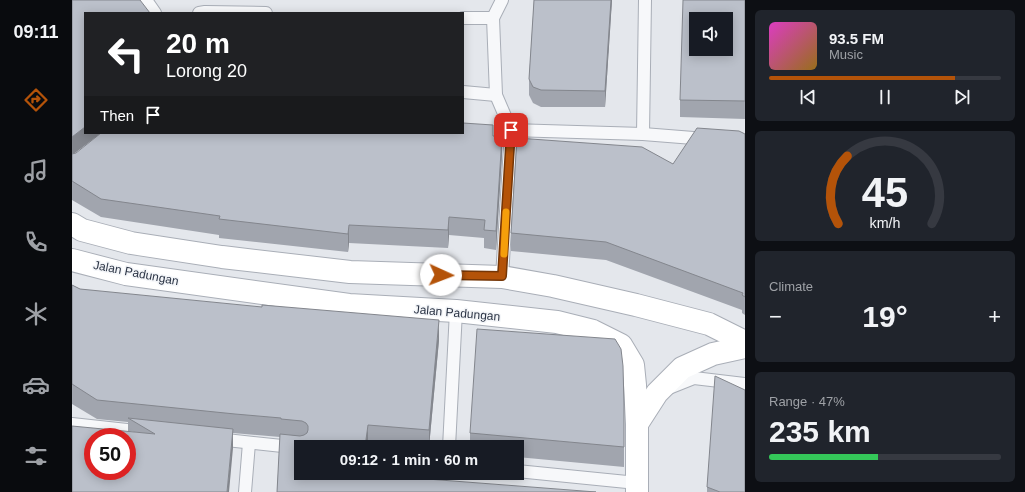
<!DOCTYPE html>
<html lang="en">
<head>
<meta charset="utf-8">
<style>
  body { margin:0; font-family:Arial,sans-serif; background:#20242c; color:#f1f3f6; height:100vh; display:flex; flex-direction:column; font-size:15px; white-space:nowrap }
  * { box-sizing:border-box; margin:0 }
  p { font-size:13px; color:#9ea1a6 }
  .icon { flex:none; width:22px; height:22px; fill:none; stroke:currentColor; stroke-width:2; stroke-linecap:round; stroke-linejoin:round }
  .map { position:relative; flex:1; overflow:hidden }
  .panel { display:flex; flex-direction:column; gap:10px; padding:10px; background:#0d0f14; width:280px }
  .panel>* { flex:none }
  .top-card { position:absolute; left:12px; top:12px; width:380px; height:122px; border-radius:0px; box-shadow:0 2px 10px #0003; background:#202124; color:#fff; overflow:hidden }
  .buttons { position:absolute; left:617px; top:12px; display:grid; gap:8px }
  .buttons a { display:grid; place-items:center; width:44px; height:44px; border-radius:0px; background:#171b24; box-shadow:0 2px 10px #0003; font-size:20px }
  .speed { position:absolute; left:12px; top:428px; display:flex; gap:8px; font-size:20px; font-weight:700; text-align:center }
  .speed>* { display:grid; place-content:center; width:52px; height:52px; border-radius:50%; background:#171b24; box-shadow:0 2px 10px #0003; line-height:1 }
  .speed .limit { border:6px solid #d22; background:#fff; color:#111 }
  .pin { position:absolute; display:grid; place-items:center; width:34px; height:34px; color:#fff; margin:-17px; border-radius:8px; box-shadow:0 2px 6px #0006 }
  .me { position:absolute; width:44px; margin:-22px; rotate:92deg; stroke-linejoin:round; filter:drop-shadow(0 0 3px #0008) }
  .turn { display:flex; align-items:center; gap:14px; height:84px; padding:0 16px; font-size:18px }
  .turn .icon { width:52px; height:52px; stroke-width:2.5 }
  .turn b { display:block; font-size:28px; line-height:34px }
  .then { display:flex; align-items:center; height:38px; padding:0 16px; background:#0003; gap:8px; font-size:15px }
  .big { font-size:30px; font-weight:700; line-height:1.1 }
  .panel .tile { flex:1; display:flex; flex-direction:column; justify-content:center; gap:6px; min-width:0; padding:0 14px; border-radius:6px; background:#20242c }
  .panel .dial { align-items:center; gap:0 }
  .dial svg { height:104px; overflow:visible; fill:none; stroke:#363941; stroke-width:7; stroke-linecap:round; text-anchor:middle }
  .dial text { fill:#f1f3f6; stroke:none }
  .song { display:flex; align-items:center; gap:12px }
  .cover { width:48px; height:48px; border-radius:6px; background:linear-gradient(135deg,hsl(310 70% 55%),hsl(40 70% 35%)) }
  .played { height:4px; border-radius:2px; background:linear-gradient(90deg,#b45309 80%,#363941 80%) }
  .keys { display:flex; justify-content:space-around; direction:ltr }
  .heat { display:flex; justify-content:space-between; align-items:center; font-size:22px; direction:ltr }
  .charge { height:6px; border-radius:3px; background:linear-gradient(90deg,#34c759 47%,#363941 0) }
  .trip { position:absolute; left:222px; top:440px; width:230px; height:40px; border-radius:0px; background:#171b24; box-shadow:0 2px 10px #0003; font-weight:700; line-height:40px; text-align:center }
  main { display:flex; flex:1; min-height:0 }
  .dock { display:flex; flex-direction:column; width:72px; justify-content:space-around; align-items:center; background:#090b0e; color:#9ea1a6 }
  .dock .icon { width:28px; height:28px }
  .dock .on { color:#b45309 }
  .dock b { font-size:18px; color:#f1f3f6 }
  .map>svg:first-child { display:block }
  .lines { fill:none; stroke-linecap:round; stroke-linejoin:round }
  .lane-casing { stroke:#a9aeb7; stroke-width:14 }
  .secondary-casing { stroke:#a9aeb7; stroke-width:24 }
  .lane { stroke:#f7f8fa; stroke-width:12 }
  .secondary { stroke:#fff; stroke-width:22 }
  .wall { fill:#a1a5ae }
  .shaded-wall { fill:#83868d }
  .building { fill:#bbc0ca; stroke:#83868d; fill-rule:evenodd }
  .route-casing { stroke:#753606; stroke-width:10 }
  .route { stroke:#b45309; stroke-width:7 }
  .slow { stroke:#f59e0b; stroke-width:7 }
  .labels { text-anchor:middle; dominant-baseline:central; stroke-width:3; stroke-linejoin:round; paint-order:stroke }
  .street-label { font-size:12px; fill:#2b3445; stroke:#f4f6f9 }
</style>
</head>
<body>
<main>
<nav class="dock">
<b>09:11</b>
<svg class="icon on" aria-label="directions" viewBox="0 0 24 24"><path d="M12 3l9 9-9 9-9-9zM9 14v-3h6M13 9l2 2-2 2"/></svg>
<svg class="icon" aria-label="music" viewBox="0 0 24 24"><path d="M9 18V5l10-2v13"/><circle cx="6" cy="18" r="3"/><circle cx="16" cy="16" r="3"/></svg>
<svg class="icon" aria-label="phone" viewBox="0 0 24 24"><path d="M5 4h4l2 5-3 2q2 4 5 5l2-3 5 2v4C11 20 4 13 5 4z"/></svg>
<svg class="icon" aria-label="climate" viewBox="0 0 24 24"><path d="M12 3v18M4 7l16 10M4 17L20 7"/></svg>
<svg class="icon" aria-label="car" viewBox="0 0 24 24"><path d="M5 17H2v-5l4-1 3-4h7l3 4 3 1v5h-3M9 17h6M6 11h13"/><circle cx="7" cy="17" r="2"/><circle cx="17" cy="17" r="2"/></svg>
<svg class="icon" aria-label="filters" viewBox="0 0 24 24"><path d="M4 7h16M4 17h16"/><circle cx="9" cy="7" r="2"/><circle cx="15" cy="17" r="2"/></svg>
</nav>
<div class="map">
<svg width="673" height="492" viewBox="0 0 673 492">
  <rect width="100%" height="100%" fill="#e4e7ec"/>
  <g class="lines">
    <defs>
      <g id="lane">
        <path d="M74,0L83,13"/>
        <path d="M127,13L133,12L194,13"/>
        <path d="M391,18H421L424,95L439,130L430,277"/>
        <path d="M421,18L430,0"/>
        <path d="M391,92L424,95"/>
        <path d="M439,130L571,134L634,139"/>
        <path d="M571,134L573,0"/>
        <path d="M597,388L622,378L673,384"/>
        <path d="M0,424L73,432"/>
        <path d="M145,439L229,448"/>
        <path d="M377,447L384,311"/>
        <path d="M445,471L565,483"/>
        <path d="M173,492L177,443"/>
      </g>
      <g id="secondary">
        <path d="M0,224L10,230L59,243L150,257L278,272L430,277L481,286L564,305L637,324L673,342"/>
        <path d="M0,260L54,274L277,305L384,311L485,322L521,331L549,345L561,365L563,385L565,424V492"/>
        <path d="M565,424L585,393L610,368L641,354L673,347"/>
      </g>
    </defs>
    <use href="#lane" class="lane-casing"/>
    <use href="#secondary" class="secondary-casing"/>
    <use href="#lane" class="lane"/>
    <use href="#secondary" class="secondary"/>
  </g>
  <g class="wall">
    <path d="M0,0L13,133H29L3,153L421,136L430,155L424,250L412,248V238L377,235L376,248L277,243L276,252L147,238V235L29,217L0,200Z"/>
    <path d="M462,0H540L533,107H469L461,103L457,95V79Z"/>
    <path d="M673,0V119L608,117V100Z"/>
    <path d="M673,134V315L670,313V310L534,260L439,251V233L601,164Z"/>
    <path d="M0,285L8,289L367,340L357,447H328L296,444L229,473H292V474L205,492L208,437L161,433V448L56,431V422L25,419L0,404Z"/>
    <path d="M552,405V467L445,457V447H398V433Z"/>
    <path d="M635,487L673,492H635Z"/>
  </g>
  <g class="shaded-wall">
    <path d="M539,0H540L533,107V91Z"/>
    <path d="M13,127V133H29L0,155V137Z"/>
    <path d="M430,136V155L424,250V231Z"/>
    <path d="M377,217V235L376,248V230Z"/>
    <path d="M277,225V243L276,252V234Z"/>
    <path d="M367,320V340L357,447V430Z"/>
    <path d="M296,425V444L295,447H293Z"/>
    <path d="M161,429V448L157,492H155Z"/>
  </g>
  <g class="building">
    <path d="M0,0H68L78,13H13V127L0,137Z"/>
    <path d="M462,0H539L533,91L469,90L461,87L457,79Z"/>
    <path d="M611,0H673V101L608,100ZM624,19H654V49H624Z"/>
    <path d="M391,123L421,125V136H430L424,231L412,230L413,220L377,217L376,230L277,225L276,234L147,219L148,216L29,199L0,181V154L4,153L29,133H391Z"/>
    <path d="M625,128L667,131L673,134V297L670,295L671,293L534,242L439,233L445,138L570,147L601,164Z"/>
    <path d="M0,285L8,289L190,307V305L367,320L357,430L296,425L293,447H229V473H290V474L524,492H205L208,434L228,436L232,435L235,433L236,430V426L234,423L230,421L209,419V418L163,414L25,400L0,384Z"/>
    <path d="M405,329L543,339L549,349L551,366L552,405V447L398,433Z"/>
    <path d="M643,376L673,390V492H648L635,487Z"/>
    <path d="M56,418L161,429L155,492H0V426L83,434ZM21,437H55V471H21Z"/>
  </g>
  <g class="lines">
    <defs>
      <path id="route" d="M369,275L430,276L439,130"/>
    </defs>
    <use href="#route" class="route-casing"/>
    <use href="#route" class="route"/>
    <path class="slow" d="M432,254L434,212"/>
  </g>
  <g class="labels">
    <g class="street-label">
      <text transform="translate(64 273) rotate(11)">Jalan Padungan</text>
      <text transform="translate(385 313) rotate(5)">Jalan Padungan</text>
    </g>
  </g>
</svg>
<div class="buttons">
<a><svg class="icon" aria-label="sound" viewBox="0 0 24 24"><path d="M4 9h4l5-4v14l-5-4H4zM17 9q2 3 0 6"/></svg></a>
</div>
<div class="speed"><div class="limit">50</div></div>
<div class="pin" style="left:439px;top:130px;background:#d93025"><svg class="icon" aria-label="arrive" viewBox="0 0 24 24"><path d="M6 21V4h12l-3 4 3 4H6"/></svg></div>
<svg class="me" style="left:369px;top:275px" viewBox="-20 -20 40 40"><circle r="19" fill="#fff"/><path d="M0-13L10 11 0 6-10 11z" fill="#b45309"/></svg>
<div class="trip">09:12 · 1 min · 60 m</div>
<div class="top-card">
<div class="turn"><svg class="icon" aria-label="left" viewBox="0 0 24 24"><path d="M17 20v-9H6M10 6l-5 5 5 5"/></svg><div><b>20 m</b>Lorong 20</div></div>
<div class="then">Then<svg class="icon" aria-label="arrive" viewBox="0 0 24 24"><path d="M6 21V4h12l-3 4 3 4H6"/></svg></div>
</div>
</div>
<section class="panel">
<div class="tile">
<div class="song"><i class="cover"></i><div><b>93.5 FM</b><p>Music</p></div></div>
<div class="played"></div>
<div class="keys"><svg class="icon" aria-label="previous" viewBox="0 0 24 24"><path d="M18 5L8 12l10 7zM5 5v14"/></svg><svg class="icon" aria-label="pause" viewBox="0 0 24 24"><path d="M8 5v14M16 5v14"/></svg><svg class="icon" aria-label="next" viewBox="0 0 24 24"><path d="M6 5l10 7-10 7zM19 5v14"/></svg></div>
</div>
<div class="tile dial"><svg viewBox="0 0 100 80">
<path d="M14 69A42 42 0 1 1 86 69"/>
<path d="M14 69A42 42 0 0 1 21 17" stroke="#b45309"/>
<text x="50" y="56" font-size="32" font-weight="700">45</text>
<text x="50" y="72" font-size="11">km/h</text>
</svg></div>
<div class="tile"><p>Climate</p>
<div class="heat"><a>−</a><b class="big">19°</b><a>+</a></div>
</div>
<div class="tile"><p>Range · 47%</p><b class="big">235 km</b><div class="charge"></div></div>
</section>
</main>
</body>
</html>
